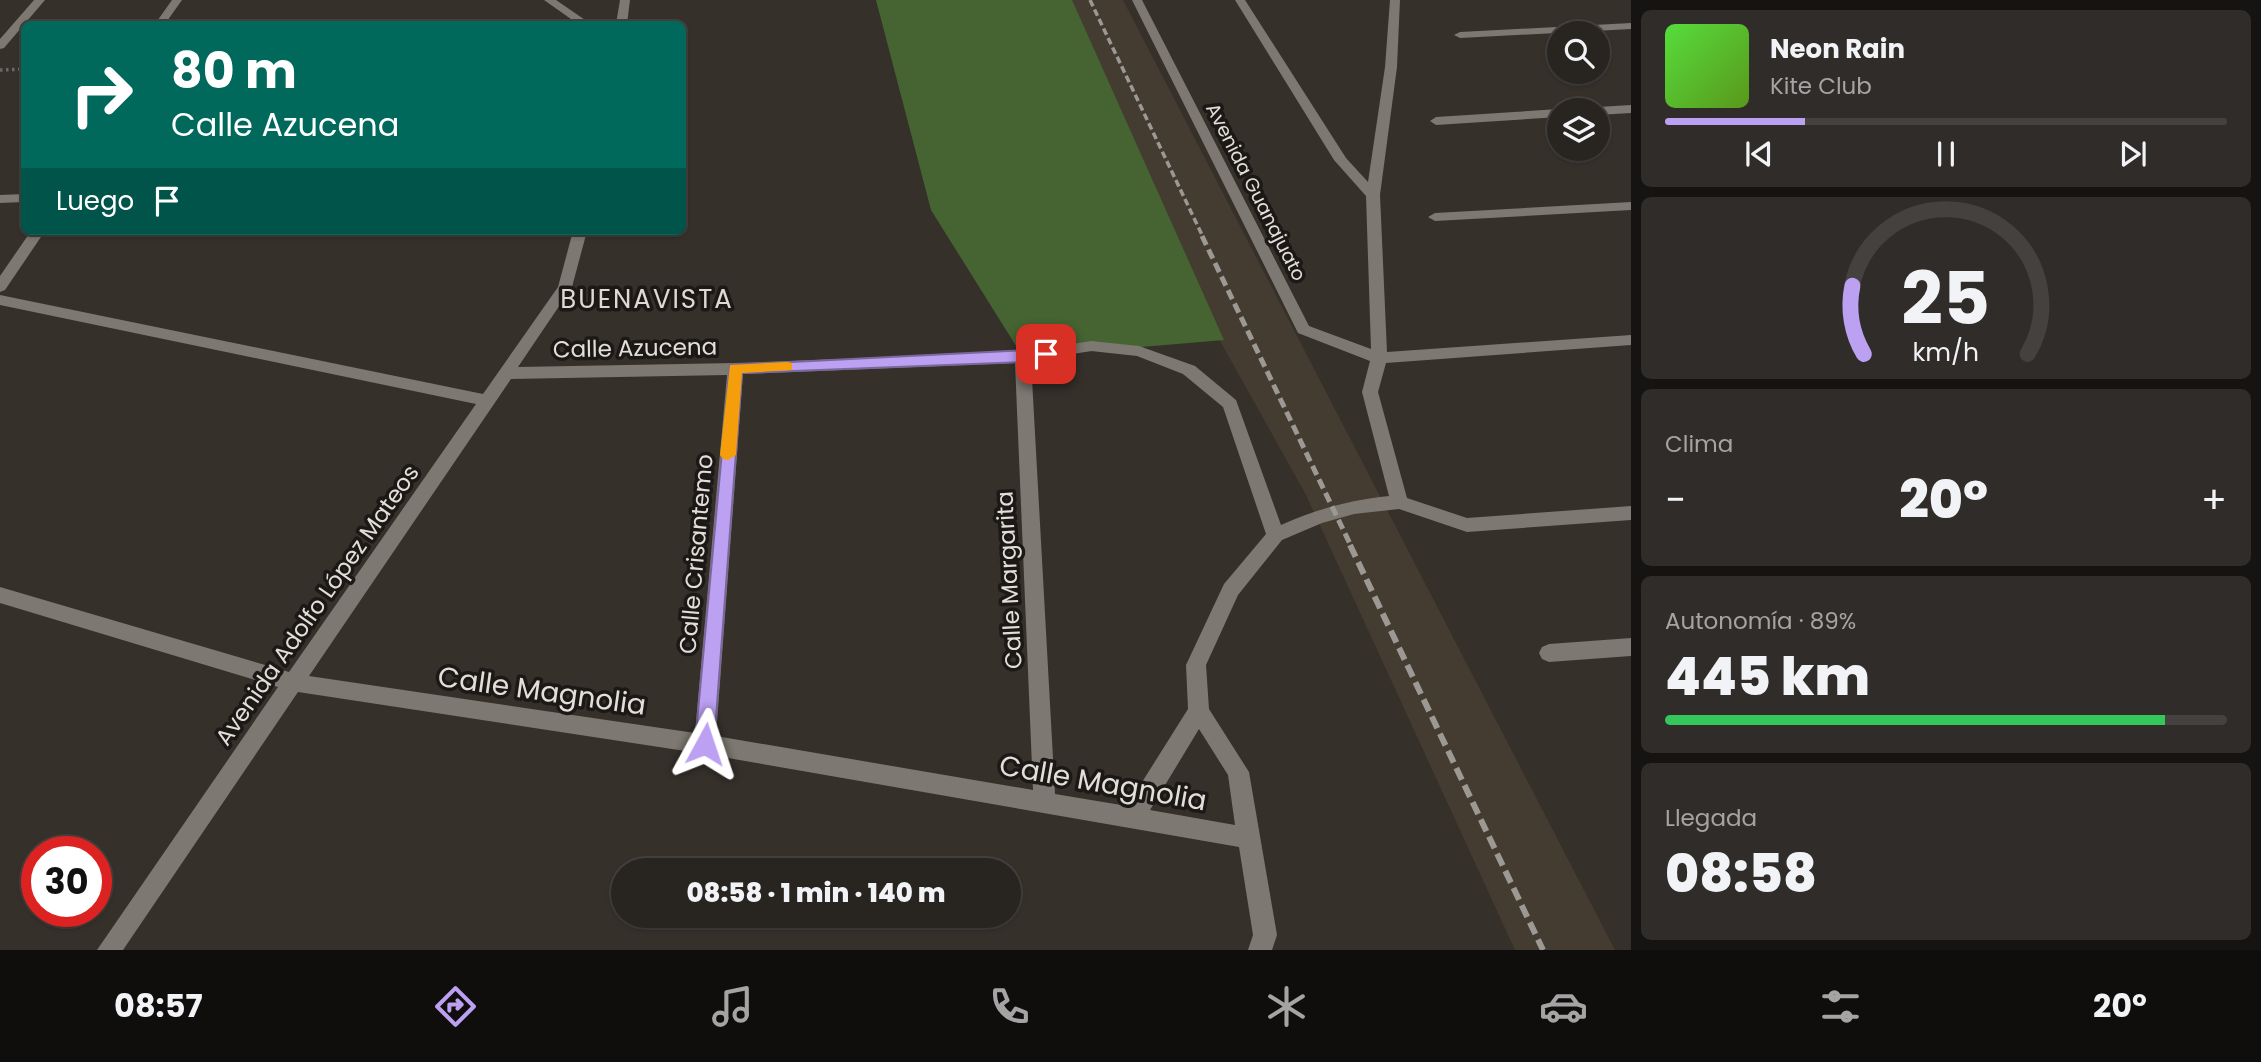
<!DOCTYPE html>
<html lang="es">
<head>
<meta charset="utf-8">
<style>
  body { margin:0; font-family:Poppins,sans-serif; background:#302c29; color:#f1f3f6; height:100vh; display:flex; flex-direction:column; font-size:26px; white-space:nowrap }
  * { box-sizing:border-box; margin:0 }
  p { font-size:23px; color:#a5a4a5 }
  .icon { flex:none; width:38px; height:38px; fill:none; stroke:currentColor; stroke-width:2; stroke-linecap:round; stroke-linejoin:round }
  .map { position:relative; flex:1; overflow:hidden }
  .drawer { display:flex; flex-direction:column; gap:10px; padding:10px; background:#161412; width:630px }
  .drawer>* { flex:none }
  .guide { position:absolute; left:21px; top:21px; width:665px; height:214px; border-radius:10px; box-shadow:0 2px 5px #0004,0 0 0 2px #44413e; background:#00695c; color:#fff; overflow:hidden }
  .buttons { position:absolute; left:1547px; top:21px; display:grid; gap:14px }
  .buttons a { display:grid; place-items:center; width:63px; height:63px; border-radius:50%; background:#282420; box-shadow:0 2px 5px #0004,0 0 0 2px #44413e; font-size:35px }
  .speed { position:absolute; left:21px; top:836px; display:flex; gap:14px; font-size:35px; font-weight:700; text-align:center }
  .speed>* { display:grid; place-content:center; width:91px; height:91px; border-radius:50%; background:#282420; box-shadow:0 2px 5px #0004,0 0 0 2px #44413e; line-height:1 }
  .speed .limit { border:10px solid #d22; background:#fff; color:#111 }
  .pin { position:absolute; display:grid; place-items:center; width:60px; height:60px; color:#fff; margin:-30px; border-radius:14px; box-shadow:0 4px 10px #0006 }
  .me { position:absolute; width:77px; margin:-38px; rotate:5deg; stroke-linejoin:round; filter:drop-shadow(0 0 5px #0008) }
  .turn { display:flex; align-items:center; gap:24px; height:147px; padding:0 35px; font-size:32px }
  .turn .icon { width:91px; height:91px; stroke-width:2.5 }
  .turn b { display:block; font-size:49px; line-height:60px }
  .then { display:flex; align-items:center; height:66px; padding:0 35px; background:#0003; gap:14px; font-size:26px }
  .big { font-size:52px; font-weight:800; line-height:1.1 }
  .drawer .card { flex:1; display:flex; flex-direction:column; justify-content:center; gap:10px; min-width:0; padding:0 24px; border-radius:10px; background:#302c29 }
  .drawer .dial { align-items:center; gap:0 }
  .dial svg { height:182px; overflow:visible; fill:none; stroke:#44413e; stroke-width:7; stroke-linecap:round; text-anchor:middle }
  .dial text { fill:#f1f3f6; stroke:none }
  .song { display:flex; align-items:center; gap:21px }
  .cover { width:84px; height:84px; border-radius:10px; background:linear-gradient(135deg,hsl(110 70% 55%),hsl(90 70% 35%)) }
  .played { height:7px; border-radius:4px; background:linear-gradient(90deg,#bca0f2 25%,#44413e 25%) }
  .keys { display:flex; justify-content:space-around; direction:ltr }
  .heat { display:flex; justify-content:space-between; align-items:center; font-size:38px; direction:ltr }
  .charge { height:10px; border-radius:5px; background:linear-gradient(90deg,#34c759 89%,#44413e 0) }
  .trip { position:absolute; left:611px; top:858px; width:410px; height:70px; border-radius:35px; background:#282420; box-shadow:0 2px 5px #0004,0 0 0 2px #44413e; font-weight:800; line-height:70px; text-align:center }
  .tab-bar { display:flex; height:112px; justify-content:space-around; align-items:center; background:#100e0d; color:#a5a4a5 }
  .tab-bar .icon { width:49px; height:49px }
  .tab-bar .selected { color:#bca0f2 }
  .tab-bar b { font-size:32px; color:#f1f3f6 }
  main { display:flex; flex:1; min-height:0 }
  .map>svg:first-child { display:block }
  .built { fill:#443b31 }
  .green { fill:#456432 }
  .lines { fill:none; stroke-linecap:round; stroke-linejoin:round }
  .path { stroke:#6c6863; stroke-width:3.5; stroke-dasharray:2.5 3.5; stroke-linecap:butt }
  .minor { fill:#7d7871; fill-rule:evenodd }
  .rail-far2 { stroke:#9c9893; stroke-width:3.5; stroke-dasharray:7 3.5; stroke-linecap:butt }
  .rail-far1 { stroke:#9c9893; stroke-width:5; stroke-dasharray:10 5; stroke-linecap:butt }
  .rail { stroke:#9c9893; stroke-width:6; stroke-dasharray:13 6; stroke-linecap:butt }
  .route { fill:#bca0f2; stroke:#7a689d; stroke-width:2 }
  .slow { fill:#f59e0b }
  .labels { text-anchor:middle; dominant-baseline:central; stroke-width:7; stroke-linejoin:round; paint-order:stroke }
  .far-street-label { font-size:19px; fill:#e2dfdb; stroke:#1b1816 }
  .street-label { font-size:23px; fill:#e2dfdb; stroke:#1b1816 }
  .quarter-label { font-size:26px; letter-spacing:2px; fill:#e0d9d2; stroke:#1b1816 }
  .near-street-label { font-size:28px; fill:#e2dfdb; stroke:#1b1816 }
</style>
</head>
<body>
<main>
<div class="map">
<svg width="1631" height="950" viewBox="0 0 1631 950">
  <rect width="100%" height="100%" fill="#35302a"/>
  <path class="built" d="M1061,0H1123L1615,950H1515L1306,495L1177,264Z"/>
  <path class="green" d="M876,0H1072L1224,340L1023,357L931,210Z"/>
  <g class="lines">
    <path class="path" d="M0,70L24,69"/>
    <g class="minor">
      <path d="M34,0H45L4,48L0,49V39Z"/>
      <path d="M172,0H182L165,24H155Z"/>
      <path d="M544,0H556L591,24H578Z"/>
      <path d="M620,0H630L627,24H616Z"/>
      <path d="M1132,0H1142L1309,326L1371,349L1366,196L1334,160L1235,0H1245L1346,158L1368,182L1385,67L1390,0H1400L1397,67L1380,195L1387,352L1631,335V345L1386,363L1378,392L1407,498L1467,518L1631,506V520L1467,532L1399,509L1354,514L1322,523L1282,540L1238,595L1206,665L1209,709L1249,772L1277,935L1272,950H1248L1253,935L1239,847L705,754L298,692L123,950H97L278,687L0,603V587L289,672L476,404L0,305V295L483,394L558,287L573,231H587L572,287L518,367L735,363L1023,352L1091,341L1139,346L1195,366L1236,400L1281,525C1317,509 1350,500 1389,496L1362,392L1370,361L1298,333ZM1091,351L1137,356L1183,374L1223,407L1266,534L1224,584L1186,665L1188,709L1127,806L1055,794L1031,361ZM1015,363L1033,790L716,736L743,374ZM727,375L695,733L309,676L511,379ZM1199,729L1228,775L1235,825L1150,810Z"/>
      <path d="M1631,23V29L1460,38L1454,35L1460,32Z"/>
      <path d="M1631,105V113L1598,115V110H1592L1598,107Z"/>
      <path d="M1559,109L1563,110H1559V117L1436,125L1430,121L1436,117Z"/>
      <path d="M24,194V202L0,203V195Z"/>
      <path d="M1631,202V210L1435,221L1428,217L1435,213Z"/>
      <path d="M31,231H45L5,290L0,292V276Z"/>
      <path d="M1631,638V656L1549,662L1542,659L1539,653L1542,647L1549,644Z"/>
    </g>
    <path class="rail-far2" d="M1090,0L1203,237"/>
    <path class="rail-far1" d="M1202,236L1351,546"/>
    <path class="rail" d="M1350,545L1543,950"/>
  </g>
  <path class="route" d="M1046,349L1051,350V357L1023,362L742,373L714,744L712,750L705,753L698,750L695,744L730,365Z"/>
  <path class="slow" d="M787,362L792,363V370L742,373L736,455L728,460L723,459L720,455L730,365Z"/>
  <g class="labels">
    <g class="far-street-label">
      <text transform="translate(1256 192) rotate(63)">Avenida Guanajuato</text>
    </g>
    <g class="street-label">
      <text transform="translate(635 348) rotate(-1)">Calle Azucena</text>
      <text transform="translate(696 554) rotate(-85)">Calle Crisantemo</text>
      <text transform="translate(1009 580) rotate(-93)">Calle Margarita</text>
      <text transform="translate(317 605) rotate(-55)">Avenida Adolfo López Mateos</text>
    </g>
    <g class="quarter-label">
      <text x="647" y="299">BUENAVISTA</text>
    </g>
    <g class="near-street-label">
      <text transform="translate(542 691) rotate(8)">Calle Magnolia</text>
      <text transform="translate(1103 783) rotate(10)">Calle Magnolia</text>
    </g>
  </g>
</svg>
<div class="buttons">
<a><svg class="icon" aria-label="search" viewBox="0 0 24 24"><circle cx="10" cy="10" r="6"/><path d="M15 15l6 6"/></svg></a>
<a><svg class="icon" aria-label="layers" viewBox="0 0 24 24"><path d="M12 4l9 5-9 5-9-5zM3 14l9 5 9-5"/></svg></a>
</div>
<div class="speed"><div class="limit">30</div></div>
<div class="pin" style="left:1046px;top:354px;background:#d93025"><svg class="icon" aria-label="arrive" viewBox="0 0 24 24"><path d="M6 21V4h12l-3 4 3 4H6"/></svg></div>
<svg class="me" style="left:705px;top:744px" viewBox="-20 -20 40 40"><path d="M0-17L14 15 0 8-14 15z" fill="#bca0f2" stroke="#fff" stroke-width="4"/></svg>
<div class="trip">08:58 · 1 min · 140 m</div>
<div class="guide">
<div class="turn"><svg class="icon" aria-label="right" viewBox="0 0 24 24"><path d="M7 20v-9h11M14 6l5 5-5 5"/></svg><div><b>80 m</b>Calle Azucena</div></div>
<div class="then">Luego<svg class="icon" aria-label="arrive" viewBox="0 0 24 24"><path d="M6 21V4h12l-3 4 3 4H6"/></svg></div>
</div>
</div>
<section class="drawer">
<div class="card">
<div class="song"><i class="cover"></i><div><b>Neon Rain</b><p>Kite Club</p></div></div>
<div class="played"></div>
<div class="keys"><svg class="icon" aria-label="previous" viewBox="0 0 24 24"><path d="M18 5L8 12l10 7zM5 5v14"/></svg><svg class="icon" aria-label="pause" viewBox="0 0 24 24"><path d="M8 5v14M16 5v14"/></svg><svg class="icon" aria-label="next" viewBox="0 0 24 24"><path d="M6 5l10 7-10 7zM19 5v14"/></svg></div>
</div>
<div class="card dial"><svg viewBox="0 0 100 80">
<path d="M14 69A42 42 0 1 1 86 69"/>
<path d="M14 69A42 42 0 0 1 9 39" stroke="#bca0f2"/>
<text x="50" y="56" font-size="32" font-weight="700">25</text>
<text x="50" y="72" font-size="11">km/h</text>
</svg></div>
<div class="card"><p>Clima</p>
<div class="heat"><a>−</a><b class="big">20°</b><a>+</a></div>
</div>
<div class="card"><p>Autonomía · 89%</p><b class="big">445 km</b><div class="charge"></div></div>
<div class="card"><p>Llegada</p><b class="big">08:58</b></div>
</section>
</main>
<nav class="tab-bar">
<b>08:57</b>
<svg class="icon selected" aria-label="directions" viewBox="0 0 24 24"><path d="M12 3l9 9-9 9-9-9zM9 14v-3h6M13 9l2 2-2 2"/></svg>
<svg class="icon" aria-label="music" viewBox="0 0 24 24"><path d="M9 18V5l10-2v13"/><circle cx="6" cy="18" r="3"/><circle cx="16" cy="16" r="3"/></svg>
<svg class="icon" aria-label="phone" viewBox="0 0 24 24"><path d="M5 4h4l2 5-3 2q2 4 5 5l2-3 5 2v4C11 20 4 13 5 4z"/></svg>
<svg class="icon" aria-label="climate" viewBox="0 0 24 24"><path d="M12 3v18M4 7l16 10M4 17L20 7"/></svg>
<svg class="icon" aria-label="car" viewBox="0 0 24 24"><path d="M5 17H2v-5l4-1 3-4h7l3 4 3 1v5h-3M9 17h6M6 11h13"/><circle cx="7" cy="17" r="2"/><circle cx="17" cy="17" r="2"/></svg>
<svg class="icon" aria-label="filters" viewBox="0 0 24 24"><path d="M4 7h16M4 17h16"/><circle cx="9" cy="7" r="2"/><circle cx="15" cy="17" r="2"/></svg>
<b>20°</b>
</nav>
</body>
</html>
